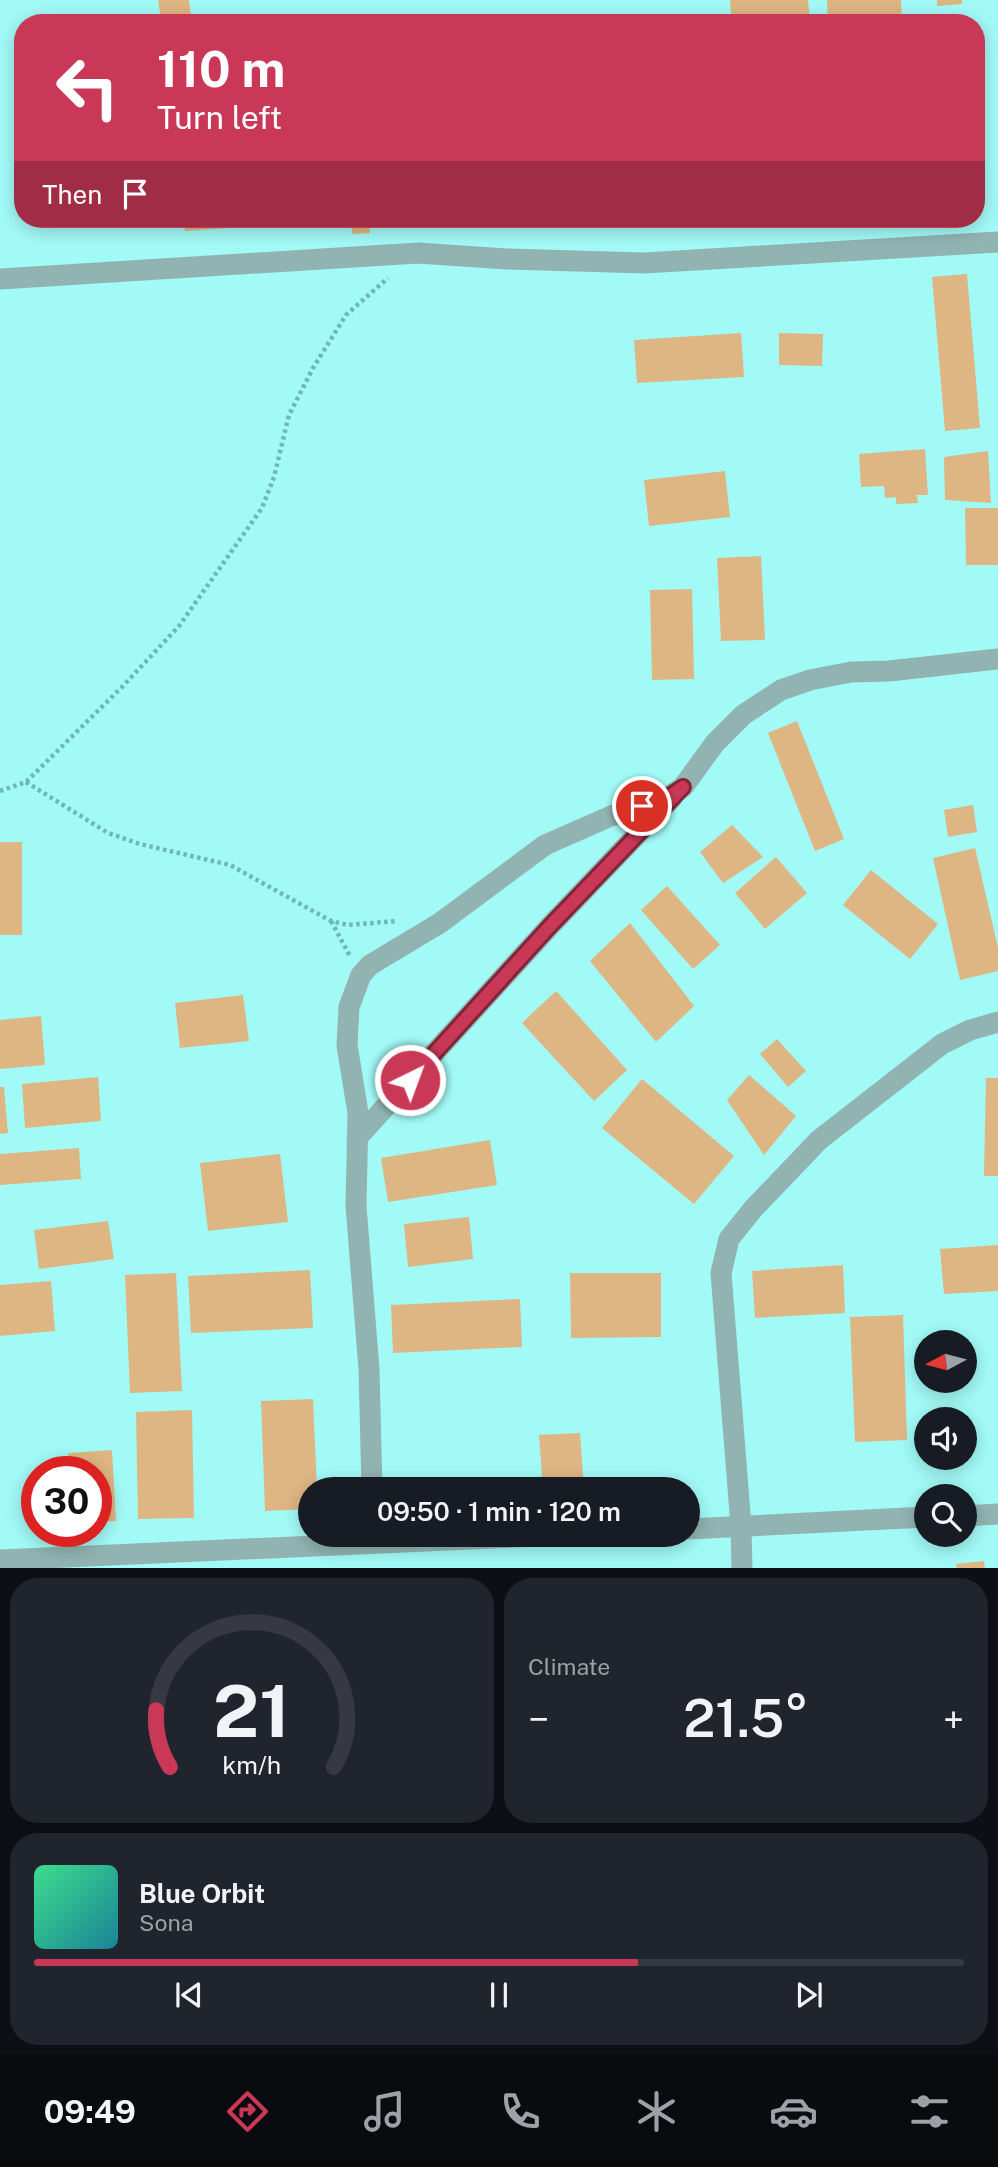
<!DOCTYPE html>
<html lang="en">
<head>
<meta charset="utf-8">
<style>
  body { margin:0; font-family:"Public Sans",sans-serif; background:#20242c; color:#f1f3f6; height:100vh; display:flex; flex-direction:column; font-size:26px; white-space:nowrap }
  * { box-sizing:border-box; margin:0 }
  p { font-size:23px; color:#9ea1a6 }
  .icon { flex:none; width:38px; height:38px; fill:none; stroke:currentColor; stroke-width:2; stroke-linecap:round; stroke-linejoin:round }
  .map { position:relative; height:1568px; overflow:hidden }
  .details { display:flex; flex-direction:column; gap:10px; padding:10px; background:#0d0f14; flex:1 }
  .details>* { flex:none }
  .hud { position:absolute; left:14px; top:14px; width:971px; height:214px; border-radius:28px; box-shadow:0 4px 18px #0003; background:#c93957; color:#fff; overflow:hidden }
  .needle { width:46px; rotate:263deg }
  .tools { position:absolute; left:914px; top:1330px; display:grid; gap:14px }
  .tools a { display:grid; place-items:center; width:63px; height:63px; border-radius:50%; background:#171b24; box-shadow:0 4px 18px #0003; font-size:35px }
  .speed { position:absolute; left:21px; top:1456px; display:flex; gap:14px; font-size:35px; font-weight:700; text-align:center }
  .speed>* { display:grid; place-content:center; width:91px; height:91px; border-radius:50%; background:#171b24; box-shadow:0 4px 18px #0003; line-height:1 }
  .speed .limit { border:10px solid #d22; background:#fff; color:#111 }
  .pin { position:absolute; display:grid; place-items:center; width:60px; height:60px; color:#fff; margin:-30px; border:4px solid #fff; border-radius:50%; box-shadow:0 2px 7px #0007 }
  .me { position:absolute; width:77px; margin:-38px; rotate:42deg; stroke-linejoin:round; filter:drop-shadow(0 0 5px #0008) }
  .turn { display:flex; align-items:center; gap:24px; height:147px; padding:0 28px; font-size:32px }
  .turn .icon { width:91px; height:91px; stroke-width:2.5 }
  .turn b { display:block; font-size:49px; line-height:60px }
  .then { display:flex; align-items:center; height:66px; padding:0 28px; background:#0003; gap:14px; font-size:26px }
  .big { font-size:52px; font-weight:600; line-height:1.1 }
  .details .card { flex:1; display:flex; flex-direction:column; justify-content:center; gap:10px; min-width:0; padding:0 24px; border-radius:28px; background:#20242c }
  .details .dial { align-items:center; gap:0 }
  .dial svg { height:182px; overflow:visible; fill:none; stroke:#363941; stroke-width:7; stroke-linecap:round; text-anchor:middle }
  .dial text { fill:#f1f3f6; stroke:none }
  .song { display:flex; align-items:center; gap:21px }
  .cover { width:84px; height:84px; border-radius:10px; background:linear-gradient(135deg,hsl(150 70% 55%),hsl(190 70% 35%)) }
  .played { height:7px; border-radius:4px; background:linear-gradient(90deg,#c93957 65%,#363941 65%) }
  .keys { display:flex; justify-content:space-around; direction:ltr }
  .heat { display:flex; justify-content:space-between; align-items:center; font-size:38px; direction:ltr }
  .details .tiles { flex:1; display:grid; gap:10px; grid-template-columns:1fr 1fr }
  .card:last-child { grid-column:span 2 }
  .trip { position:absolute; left:298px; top:1477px; width:402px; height:70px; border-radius:35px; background:#171b24; box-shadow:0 4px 18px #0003; font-weight:600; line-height:70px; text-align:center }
  .tab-bar { display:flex; height:112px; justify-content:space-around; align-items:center; background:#090b0e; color:#9ea1a6 }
  .tab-bar .icon { width:49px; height:49px }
  .tab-bar .current { color:#c93957 }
  .tab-bar b { font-size:32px; color:#f1f3f6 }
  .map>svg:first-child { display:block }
  .building { fill:#deb683 }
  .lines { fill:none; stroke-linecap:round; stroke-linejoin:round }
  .path { stroke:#70b6b4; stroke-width:4.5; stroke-dasharray:3.5 3.5; stroke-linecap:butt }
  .minor { stroke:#91b4b2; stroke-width:21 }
  .route-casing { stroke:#832539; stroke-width:18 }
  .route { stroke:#c93957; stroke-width:12 }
</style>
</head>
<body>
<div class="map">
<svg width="998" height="1569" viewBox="0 0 998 1569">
  <rect width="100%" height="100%" fill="#a2faf7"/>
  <g class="building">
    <path d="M158,0H189L191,16L161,19Z"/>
    <path d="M730,0H808L810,23H732Z"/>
    <path d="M827,0H901L902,22L828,23Z"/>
    <path d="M937,0H962V4L937,6Z"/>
    <rect x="660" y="16" width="20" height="7"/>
    <path d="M184,219H227L228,228L185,231Z"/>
    <path d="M351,219H369L370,233L352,234Z"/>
    <path d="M967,274L980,428L945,431L932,277Z"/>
    <path d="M741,333L744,377L637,383L634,340Z"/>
    <path d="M779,333L823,334L822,366L779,365Z"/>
    <path d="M925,449L928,495H917L918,503L896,504V497L885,498L884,486L861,487L859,454Z"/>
    <path d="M988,451L991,503L945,500L944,457Z"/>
    <path d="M725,471L730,517L649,526L644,480Z"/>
    <path d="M965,508H998V565H966Z"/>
    <path d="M761,556L765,640L721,641L717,558Z"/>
    <path d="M692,589L694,679L652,680L650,590Z"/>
    <path d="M797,721L844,839L815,851L768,733Z"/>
    <path d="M973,805L977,832L948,837L944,810Z"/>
    <path d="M732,825L763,857L723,883L700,852Z"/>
    <rect x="0" y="842" width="22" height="93"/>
    <path d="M975,848L998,948V971L960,980L933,858Z"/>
    <path d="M776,857L807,893L765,929L735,893Z"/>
    <path d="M871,870L938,924L910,959L843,905Z"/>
    <path d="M667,886L720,945L693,969L641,910Z"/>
    <path d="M630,923L694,1006L656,1042L590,961Z"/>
    <path d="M556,991L627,1070L594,1101L522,1023Z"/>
    <path d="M243,995L249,1041L180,1048L175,1003Z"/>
    <path d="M41,1016L45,1065L0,1069V1020Z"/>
    <path d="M777,1039L806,1071L788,1087L760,1054Z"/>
    <path d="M749,1075L796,1116L764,1155L727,1100Z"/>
    <path d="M98,1077L101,1121L25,1128L22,1084Z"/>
    <path d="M986,1078H998V1176H984Z"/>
    <path d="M642,1079L734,1156L694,1204L602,1128Z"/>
    <path d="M0,1087H4L8,1133L0,1134Z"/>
    <path d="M490,1140L497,1185L388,1202L381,1158Z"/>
    <path d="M79,1148L81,1179L0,1185V1154Z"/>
    <path d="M280,1154L288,1222L208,1231L200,1163Z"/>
    <path d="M469,1217L473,1259L408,1267L404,1224Z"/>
    <path d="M108,1221L114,1259L39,1269L34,1230Z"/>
    <path d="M998,1245V1291L944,1294L940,1249Z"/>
    <path d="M843,1265L845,1313L755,1318L752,1271Z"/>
    <path d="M310,1270L313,1328L191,1333L188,1276Z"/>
    <path d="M176,1273L182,1391L130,1393L125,1275Z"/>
    <path d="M570,1273H661V1337L571,1338Z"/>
    <path d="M51,1281L55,1331L0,1336V1285Z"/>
    <path d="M520,1299L522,1347L393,1353L391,1305Z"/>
    <path d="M903,1315L907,1440L855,1442L850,1317Z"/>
    <path d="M313,1399L317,1489H310V1509L265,1511L261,1401Z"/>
    <path d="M192,1410L194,1518L138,1519L136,1412Z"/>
    <path d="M580,1433L584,1489H543L539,1435Z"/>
    <path d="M112,1450L116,1521L96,1522V1472H69L68,1453Z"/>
    <path d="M984,1561L985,1569H957L956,1564Z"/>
  </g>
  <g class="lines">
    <g class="path">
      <path d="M26,782L108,833L140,844L230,865L331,921L348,925L397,921"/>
      <path d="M0,791L26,782L123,686L179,626L262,508L274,477L289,415L313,368L346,315L388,278"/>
      <path d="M331,921L350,956"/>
    </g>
    <g class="minor">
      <path d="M0,279L418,253L506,259L644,263L998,242"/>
      <path d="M357,1138L550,926L672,798"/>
      <path d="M372,1489L369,1369L356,1206L358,1113L347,1045L349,1007L361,975L370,965L440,923L545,845L611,816L667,798L683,787L715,743L743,715L781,690L810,680L851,672L889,671L998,659"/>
      <path d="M964,1516L998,1514"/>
      <path d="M688,1529L926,1517"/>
      <path d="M0,1560L561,1535"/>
      <path d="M742,1569L741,1526L721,1273L729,1239L753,1209L819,1140L942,1044L970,1030L998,1022"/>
    </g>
  </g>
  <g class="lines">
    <defs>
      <path id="route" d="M410,1080L550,926L683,787L667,798L642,806"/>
    </defs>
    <use href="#route" class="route-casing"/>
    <use href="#route" class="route"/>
  </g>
</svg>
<div class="tools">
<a><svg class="needle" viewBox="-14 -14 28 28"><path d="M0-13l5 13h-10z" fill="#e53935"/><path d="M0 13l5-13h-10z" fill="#9ea1a6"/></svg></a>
<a><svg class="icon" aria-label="sound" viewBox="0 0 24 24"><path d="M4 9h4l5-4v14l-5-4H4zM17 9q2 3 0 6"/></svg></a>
<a><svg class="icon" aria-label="search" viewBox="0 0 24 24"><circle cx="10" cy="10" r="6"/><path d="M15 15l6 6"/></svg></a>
</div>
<div class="speed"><div class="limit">30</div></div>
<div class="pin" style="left:642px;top:806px;background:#d93025"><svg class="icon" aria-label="arrive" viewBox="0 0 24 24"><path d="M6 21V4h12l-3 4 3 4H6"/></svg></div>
<svg class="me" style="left:410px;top:1080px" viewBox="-20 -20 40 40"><circle r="17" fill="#c93957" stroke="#fff" stroke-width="3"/><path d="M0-11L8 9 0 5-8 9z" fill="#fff"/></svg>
<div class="trip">09:50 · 1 min · 120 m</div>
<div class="hud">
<div class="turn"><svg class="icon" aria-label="left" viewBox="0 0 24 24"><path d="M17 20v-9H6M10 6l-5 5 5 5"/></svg><div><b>110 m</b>Turn left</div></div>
<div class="then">Then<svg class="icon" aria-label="arrive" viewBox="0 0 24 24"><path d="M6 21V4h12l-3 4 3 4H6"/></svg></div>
</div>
</div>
<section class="details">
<div class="tiles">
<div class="card dial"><svg viewBox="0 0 100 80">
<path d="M14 69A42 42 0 1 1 86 69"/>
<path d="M14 69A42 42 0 0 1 8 44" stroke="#c93957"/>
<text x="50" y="56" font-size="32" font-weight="700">21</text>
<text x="50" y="72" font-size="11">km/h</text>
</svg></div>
<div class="card"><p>Climate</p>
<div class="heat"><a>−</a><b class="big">21.5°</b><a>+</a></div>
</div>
<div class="card">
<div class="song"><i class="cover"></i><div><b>Blue Orbit</b><p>Sona</p></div></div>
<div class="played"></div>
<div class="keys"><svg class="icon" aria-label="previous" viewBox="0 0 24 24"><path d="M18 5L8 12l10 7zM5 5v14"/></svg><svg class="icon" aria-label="pause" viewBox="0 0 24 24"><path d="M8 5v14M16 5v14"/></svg><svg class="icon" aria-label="next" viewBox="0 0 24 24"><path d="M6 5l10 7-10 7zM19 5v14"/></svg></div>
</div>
</div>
</section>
<nav class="tab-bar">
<b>09:49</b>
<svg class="icon current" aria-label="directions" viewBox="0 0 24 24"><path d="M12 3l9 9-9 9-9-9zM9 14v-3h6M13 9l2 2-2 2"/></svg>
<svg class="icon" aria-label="music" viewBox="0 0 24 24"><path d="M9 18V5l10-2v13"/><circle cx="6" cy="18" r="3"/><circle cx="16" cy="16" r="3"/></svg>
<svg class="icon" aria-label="phone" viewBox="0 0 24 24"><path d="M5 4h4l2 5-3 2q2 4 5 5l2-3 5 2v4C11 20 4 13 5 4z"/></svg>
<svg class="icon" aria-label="climate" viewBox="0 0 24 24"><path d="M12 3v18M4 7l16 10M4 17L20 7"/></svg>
<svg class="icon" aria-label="car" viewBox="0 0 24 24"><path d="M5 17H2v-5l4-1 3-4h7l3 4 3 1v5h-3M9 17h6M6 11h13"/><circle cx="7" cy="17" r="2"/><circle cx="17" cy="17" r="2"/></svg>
<svg class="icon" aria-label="filters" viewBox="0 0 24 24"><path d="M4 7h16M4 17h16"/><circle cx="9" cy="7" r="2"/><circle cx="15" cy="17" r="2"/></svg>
</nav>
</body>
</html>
